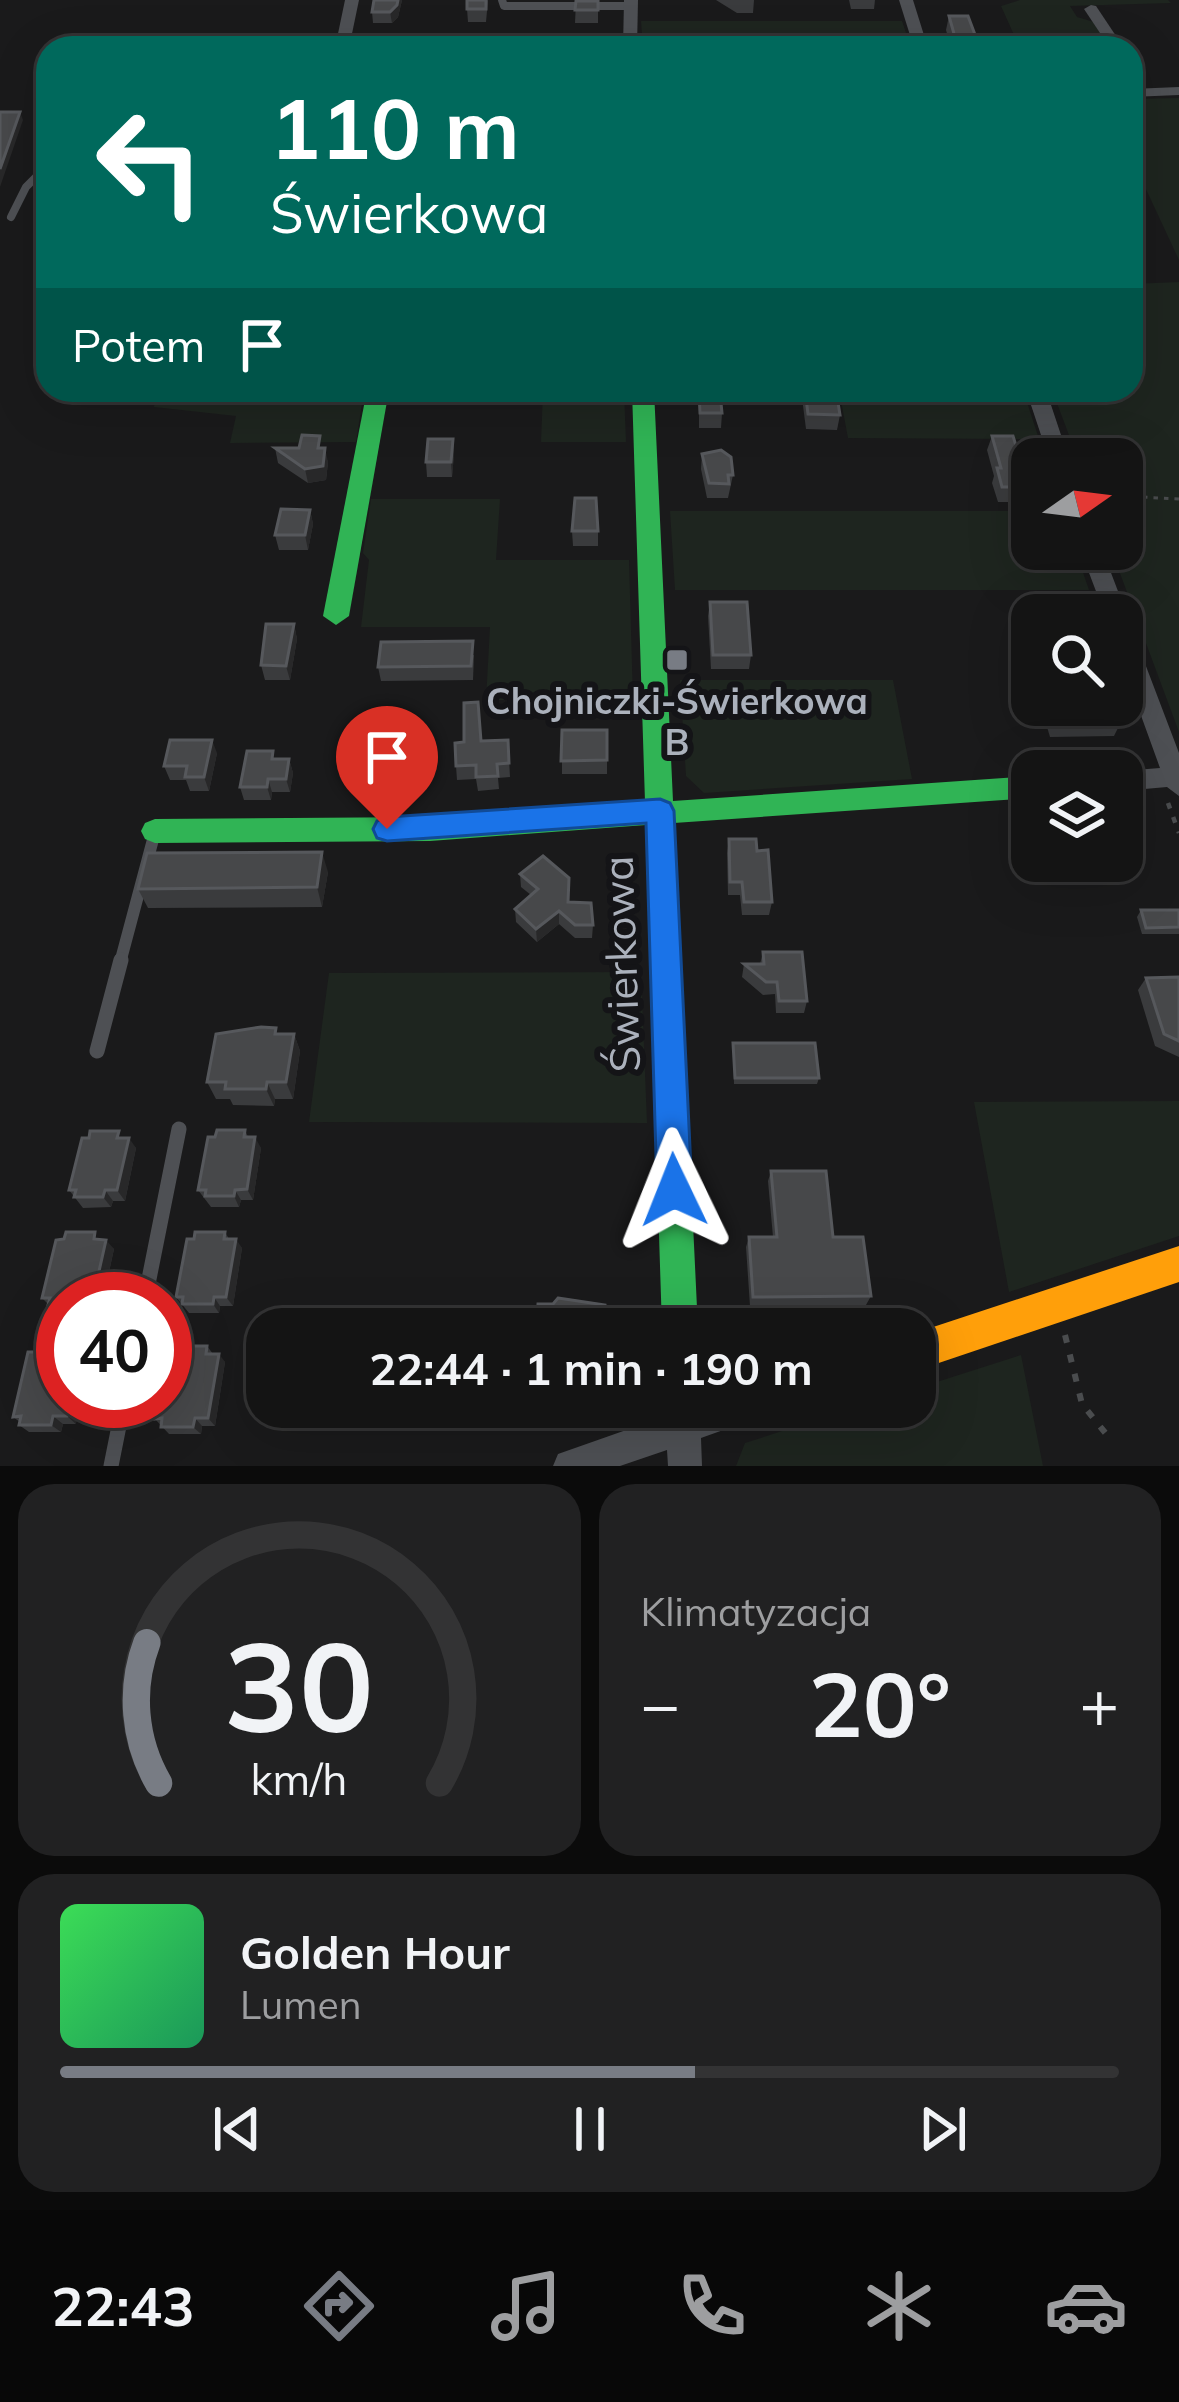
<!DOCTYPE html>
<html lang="pl">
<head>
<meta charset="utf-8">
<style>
  body { margin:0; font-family:Mulish,sans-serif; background:#212122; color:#f1f3f6; height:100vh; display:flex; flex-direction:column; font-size:45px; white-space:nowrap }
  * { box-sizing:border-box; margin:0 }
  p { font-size:39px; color:#9d9ea0 }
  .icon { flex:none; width:66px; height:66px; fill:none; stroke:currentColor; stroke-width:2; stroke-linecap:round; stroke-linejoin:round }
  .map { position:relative; height:1466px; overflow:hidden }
  .side { display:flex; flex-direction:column; gap:18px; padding:18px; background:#0b0b0b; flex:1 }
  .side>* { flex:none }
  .guide { position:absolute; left:36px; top:36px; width:1107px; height:366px; border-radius:36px; box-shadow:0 12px 48px #0002,0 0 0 3px #333334; background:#00695c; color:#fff; overflow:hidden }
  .needle { width:78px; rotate:76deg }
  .fabs { position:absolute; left:1011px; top:438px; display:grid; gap:24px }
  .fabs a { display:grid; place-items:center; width:132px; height:132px; border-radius:24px; background:#141414; box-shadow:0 12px 48px #0002,0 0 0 3px #333334; font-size:60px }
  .speed { position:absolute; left:36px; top:1272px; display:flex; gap:24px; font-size:60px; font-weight:700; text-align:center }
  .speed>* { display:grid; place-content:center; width:156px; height:156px; border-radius:50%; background:#141414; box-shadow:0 12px 48px #0002,0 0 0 3px #333334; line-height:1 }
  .speed .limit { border:18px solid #d22; background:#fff; color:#111 }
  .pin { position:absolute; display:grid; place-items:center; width:102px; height:102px; color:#fff; margin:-123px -51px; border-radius:50% 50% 50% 0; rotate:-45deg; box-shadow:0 0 12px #0007 }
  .pin .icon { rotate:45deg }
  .me { position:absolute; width:132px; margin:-66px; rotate:358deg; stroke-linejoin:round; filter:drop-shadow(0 0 9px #0008) }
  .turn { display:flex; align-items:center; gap:42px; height:252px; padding:0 36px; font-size:54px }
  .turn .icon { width:156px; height:156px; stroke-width:2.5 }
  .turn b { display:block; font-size:84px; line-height:102px }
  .then { display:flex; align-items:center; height:114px; padding:0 36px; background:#0003; gap:24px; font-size:45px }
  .big { font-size:90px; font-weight:700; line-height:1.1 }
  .side .card { flex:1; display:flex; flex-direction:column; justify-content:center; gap:18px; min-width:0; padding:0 42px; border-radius:36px; background:#212122 }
  .side .dial { align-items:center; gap:0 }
  .dial svg { height:312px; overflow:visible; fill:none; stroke:#333334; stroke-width:7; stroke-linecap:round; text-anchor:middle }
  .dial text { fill:#f1f3f6; stroke:none }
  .song { display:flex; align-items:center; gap:36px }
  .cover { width:144px; height:144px; border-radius:18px; background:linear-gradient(135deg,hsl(130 70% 55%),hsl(150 70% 35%)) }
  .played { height:12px; border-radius:6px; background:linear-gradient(90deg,#787c84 60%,#333334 60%) }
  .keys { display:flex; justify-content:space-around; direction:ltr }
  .heat { display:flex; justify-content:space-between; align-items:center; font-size:66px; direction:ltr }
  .side .tiles { flex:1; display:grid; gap:18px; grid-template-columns:1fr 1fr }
  .card:last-child { grid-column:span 2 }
  .trip { position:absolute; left:246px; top:1308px; width:690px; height:120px; border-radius:36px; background:#141414; box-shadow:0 12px 48px #0002,0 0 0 3px #333334; font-weight:700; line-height:120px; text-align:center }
  .dock { display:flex; height:192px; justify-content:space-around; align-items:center; background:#080808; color:#9d9ea0 }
  .dock .icon { width:84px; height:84px }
  .dock .current { color:#787c84 }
  .dock b { font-size:54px; color:#f1f3f6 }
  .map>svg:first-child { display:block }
  .green { fill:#1e251f }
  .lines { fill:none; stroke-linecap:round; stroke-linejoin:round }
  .path-far2 { stroke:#4a4c4e; stroke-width:3; stroke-dasharray:4.5 6; stroke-linecap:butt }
  .path-far1 { stroke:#4a4c4e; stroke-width:4.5; stroke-dasharray:6 9; stroke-linecap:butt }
  .path { stroke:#4a4c4e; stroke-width:6; stroke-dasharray:8 12; stroke-linecap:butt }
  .lane-far2 { stroke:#4e5054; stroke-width:8 }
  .lane-far1 { stroke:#4e5054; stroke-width:12 }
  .lane { stroke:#4e5054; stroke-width:15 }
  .street { fill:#4e5054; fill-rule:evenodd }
  .fast { fill:#30b455; fill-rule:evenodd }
  .slow { fill:#ff9f0a; fill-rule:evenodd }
  .wall { fill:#3a3b3d }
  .shaded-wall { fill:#282829 }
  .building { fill:#47484a; stroke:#56585c; stroke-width:3 }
  .route { fill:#1a73e8; stroke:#114b97; stroke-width:3 }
  .poi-dot { fill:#787c84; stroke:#141417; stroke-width:4.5 }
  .labels { text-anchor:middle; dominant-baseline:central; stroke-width:12; stroke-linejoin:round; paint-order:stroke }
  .poi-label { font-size:36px; font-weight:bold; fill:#abb1bc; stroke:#141417 }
  .near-street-label { font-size:42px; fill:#abb1bc; stroke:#141417 }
</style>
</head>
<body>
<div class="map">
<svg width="1179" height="1466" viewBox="0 0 1179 1466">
  <rect width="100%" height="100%" fill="#1a1a1b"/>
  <g class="green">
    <path d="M1020,0H1168L1171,3L1070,6L1077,17L1094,22L1106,43L1019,46L1001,6Z"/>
    <path d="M641,21H902L911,48H643Z"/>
    <path d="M535,34H614L615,48H422L533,45Z"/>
    <path d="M1179,98V260L1131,157V99Z"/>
    <path d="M1179,282V732L1111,549H1122V459H1078L1052,390H1131V284Z"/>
    <path d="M157,390H364L356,442L230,443L236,416L154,407Z"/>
    <path d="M543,390H624L626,442H541Z"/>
    <path d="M839,390H1023L1039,439L848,438Z"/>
    <path d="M371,499H500L496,560H629L633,700H486L490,627H361L369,560L363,553Z"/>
    <path d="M670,511H1032V549H1075L1089,590H675Z"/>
    <path d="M680,680H893L912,779L704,793L686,776Z"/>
    <path d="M641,972L647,1123L309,1122L329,973Z"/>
    <path d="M1179,1101V1236L1009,1292L974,1102Z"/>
    <path d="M1021,1355L1043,1466H736L745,1443L857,1407H915V1389Z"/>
  </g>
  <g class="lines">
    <path class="path-far2" d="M1122,496L1179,499"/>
    <path class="path-far1" d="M1168,803L1179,833"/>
    <path class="path" d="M1065,1335L1082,1404L1107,1435"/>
    <g class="lane-far2">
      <path d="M502,0L504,6H631"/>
      <path d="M11,217L26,187L48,165"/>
    </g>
    <path class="lane-far1" d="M120,963L155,832"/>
    <g class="lane">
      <path d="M97,1051L121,960"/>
      <path d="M145,1299L179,1129"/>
      <path d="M111,1466L124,1401"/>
    </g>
    <g class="street">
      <path d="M345,0H359L349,48H335Z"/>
      <path d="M624,0H638L637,48H623Z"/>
      <path d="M899,0H913L928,48H914Z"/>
      <path d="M1091,5L1096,6L1124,48H1110L1084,9Z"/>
      <path d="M1179,87V95L1131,97V89Z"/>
      <path d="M1026,390H1046L1069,459H1049Z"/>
      <path d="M1080,549H1102L1127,615L1124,621L1122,615H1105Z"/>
      <path d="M1122,624L1133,632L1179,753V796L1167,787L1122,791V771L1160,768L1122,663Z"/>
      <path d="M666,1407H759L754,1419L701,1438L702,1466H668L667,1450L620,1466H553L558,1454L666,1416Z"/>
    </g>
    <g class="fast">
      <path d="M367,390H389L349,616L336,625L323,616Z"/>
      <path d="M632,390H654L673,801L1032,776V798L674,823L698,1329H662L646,825L430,841L155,843L145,839L141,831L145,823L155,819L430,817L645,802Z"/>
    </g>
    <path class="slow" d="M1179,1246V1282L915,1371V1333Z"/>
  </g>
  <g class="wall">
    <path d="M374,0H402L398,17L392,23H373L372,12Z"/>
    <path d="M488,0L486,22H468L467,9Z"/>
    <path d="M716,0H754L753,13H737Z"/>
    <path d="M849,0H875L874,9H851Z"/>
    <path d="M576,1H598V23H575Z"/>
    <path d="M949,16L980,48H951L946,30Z"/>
    <path d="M491,390H516V403H492Z"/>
    <path d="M801,390H836L840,415L837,430L806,429Z"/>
    <path d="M699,393L722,413L721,428H699Z"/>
    <path d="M992,436L1029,487L1024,502H998L992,483L994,476L987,450Z"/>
    <path d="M453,439L454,454L452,477H427L426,462Z"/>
    <path d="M275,448H322L328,462L326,480L308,483L278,463Z"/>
    <path d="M702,454L733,475L728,498H707L701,469Z"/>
    <path d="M310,510L313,524L308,550H279L275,535Z"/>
    <path d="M572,531H598V546H573Z"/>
    <path d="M710,602L751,655L749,669H711L708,616Z"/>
    <path d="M294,624L297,639L290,680H265L261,665Z"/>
    <path d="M474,655L473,680L381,681L378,667Z"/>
    <path d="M1044,705H1115L1121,722L1114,736L1050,737L1042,710Z"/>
    <rect x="562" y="730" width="45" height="44"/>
    <path d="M508,740L510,777L498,778L499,789L478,791L476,779L457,780L456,766L481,741Z"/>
    <path d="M217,753L209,791H190L186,780H170L164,766Z"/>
    <path d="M276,759H289L293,773L290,792H272L271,800H244L240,787Z"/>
    <path d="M409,766L407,790L371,791L368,777Z"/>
    <path d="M729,839L757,851L772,902L769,915H742L740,895H728L727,853Z"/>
    <path d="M328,872L322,907L148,908L138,889Z"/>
    <path d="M520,874L569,902L593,925L592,938H575L559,924L537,942L516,922L515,909L531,895L521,887Z"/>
    <path d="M1141,910H1179V934H1142L1137,917Z"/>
    <path d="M763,952L807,1001L804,1013H776L775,994L763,995L742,977L744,964H760Z"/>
    <path d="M1179,977V1057L1155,1046L1138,990L1146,978Z"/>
    <path d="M279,1034H294L300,1051L293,1099H275L274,1106L233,1105L230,1099H216L207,1082Z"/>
    <path d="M733,1043L819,1078L817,1084H734Z"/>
    <path d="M245,1130L248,1137L261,1148L253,1200H241L239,1207H211L198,1190L215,1137Z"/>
    <path d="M123,1138L136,1148L125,1201H113L111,1207L83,1208L69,1190Z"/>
    <path d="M771,1171L833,1237L871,1296L866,1305L750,1306L746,1247L749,1237H773L768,1181Z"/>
    <path d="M225,1232L229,1239L242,1248L233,1306H220L219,1313H189L176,1297L194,1239Z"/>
    <path d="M101,1240L114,1249L103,1299H63V1314H58L42,1298Z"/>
    <path d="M207,1346L213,1354L225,1362L215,1426H202L201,1434H169L155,1419L174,1354Z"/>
    <path d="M28,1352L76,1424H63L61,1432H29L19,1425L20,1422L13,1417Z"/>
  </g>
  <g class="shaded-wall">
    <path d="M398,0H402L398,17L392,23L390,12Z"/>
    <path d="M20,112L23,120L0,187V169Z"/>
    <path d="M453,439L454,454L452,477L451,462Z"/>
    <path d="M325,448L328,462L326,480L308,483L305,469Z"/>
    <path d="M310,510L313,524L308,550L305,535Z"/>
    <path d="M294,624L297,639L290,680L286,666Z"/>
    <path d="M212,740L217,753L209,791L204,777Z"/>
    <path d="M406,752L409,766L407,790L404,776Z"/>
    <path d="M289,759L293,773L290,792L286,779Z"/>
    <path d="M268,779L272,792L271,800L267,787Z"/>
    <path d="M322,852L328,872L322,907L317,887Z"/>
    <path d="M559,911V924L537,942L536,929Z"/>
    <path d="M294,1034L300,1051L293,1099L286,1082Z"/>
    <path d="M267,1082L275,1099L274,1106L266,1089Z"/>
    <path d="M255,1137L261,1148L253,1200L247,1189Z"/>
    <path d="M129,1138L136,1148L125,1201L117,1190Z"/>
    <path d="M105,1190L113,1201L111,1207L103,1197Z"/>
    <path d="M235,1190L241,1200L239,1207L234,1196Z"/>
    <path d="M236,1239L242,1248L233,1306L226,1297Z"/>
    <path d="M106,1240L114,1249L103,1299H95Z"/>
    <path d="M214,1297L220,1306L219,1313L213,1304Z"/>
    <path d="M219,1354L225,1362L215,1426L208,1418Z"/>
    <path d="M70,1401H81L76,1424L67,1416Z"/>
    <path d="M53,1416L63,1424L61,1432L51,1425Z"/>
    <path d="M195,1418L202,1426L201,1434L193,1427Z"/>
  </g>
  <g class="building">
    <path d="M374,0H398L397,5L390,12H372Z"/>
    <rect x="467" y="0" width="19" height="9"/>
    <path d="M576,1H598V10H575Z"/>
    <path d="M949,16H968L980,48H958Z"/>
    <path d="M0,112H20L0,169Z"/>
    <path d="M805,390H836L840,415L808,414Z"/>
    <path d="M699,393H720L722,413H700Z"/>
    <path d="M302,435L320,436L318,448H325L323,466L305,469L275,448H299Z"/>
    <path d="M992,436H1013L1029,487H1002L997,468H1001Z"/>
    <path d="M428,439H453L451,462H426Z"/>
    <path d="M721,450L731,457L733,475H728L729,484L709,483L702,454Z"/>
    <path d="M575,498H596L598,531H572Z"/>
    <path d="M281,509L310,510L305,535H275Z"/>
    <path d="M710,602H747L751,655H713Z"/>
    <path d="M266,624H294L286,666L261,665Z"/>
    <path d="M473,641L471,666L378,667L381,642Z"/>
    <path d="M478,702L481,741L508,740L509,763L497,764L498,776L476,777V765L456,766L455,743L464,742V703Z"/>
    <path d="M1051,705H1115L1121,722L1056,723Z"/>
    <path d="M562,730H607V760L561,761Z"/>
    <path d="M170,740H212L204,777H185L187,766H164Z"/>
    <path d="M371,749L406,752L404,776L368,777Z"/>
    <path d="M247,751H273L272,759H289L286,779H268L267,787H240Z"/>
    <path d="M729,839H756L757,851L768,850L772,902H744L742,882H730Z"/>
    <path d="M322,852L317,887L138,889L147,853Z"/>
    <path d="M543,856L569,878L568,902L591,903L593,925H575L559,911L536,929L515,909L538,889L520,874Z"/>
    <path d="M1141,910H1179V927L1146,928Z"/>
    <path d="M763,952H802L807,1001H779L777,982H766L744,964H764Z"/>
    <path d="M1179,977V1041L1164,1034L1146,978Z"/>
    <path d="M261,1027L276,1028L275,1034H294L286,1082H267L266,1089H225L226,1082H207L216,1034Z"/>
    <path d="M733,1043H815L819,1078H735Z"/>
    <path d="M217,1130H245L244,1137H255L247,1189L235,1190L234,1196H205L206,1190H198L208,1137H215Z"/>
    <path d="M90,1131H119L117,1138H129L117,1190H105L103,1197H74L76,1190H69L82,1138H89Z"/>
    <path d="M771,1171H826L833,1237H863L871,1296L753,1297L749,1237H777Z"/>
    <path d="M66,1232H95L94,1239L106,1240L93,1298L63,1299V1305H48L50,1298H42L56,1240L64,1239Z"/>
    <path d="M195,1232H225L224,1239H236L226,1297H214L213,1304H182L183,1297H176L187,1239H194Z"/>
    <path d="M558,1298L605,1305V1329H537L538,1304H553Z"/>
    <path d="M63,1344V1401H70L67,1416H53L51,1425H19L21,1416L13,1417L28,1352H37L38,1345Z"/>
    <path d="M176,1346H207L206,1354H219L208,1418H195L193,1427H161L162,1418L155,1419L158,1401H165L166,1354H174Z"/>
  </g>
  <path class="route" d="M660,799L670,803L674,811L692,1190L687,1202L674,1207L662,1202L657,1190L646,823L387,841L377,838L373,829L377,821L387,817Z"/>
  <rect class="poi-dot" x="665" y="648" width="24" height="24" rx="6"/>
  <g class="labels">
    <g class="poi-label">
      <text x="677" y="700">Chojniczki-Świerkowa<tspan x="677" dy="41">B</tspan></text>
    </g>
    <g class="near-street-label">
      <text transform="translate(621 964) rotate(-92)">Świerkowa</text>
    </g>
  </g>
</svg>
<div class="fabs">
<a><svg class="needle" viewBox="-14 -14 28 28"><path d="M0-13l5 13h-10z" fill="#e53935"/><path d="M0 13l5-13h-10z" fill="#9d9ea0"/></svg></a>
<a><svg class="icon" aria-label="search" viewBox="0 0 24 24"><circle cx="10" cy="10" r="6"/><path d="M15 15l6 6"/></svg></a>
<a><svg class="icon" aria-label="layers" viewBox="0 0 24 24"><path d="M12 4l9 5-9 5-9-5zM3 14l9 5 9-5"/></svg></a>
</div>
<div class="speed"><div class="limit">40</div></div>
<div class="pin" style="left:387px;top:829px;background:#d93025"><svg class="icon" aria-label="arrive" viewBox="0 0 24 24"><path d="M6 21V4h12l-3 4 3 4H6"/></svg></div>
<svg class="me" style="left:674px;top:1190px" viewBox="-20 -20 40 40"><path d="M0-17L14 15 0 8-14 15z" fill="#1a73e8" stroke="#fff" stroke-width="4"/></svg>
<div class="trip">22:44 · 1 min · 190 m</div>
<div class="guide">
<div class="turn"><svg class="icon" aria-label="left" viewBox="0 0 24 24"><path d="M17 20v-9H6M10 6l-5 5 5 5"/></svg><div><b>110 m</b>Świerkowa</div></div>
<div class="then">Potem<svg class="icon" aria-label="arrive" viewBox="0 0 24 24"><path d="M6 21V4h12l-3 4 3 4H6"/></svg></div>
</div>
</div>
<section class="side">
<div class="tiles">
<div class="card dial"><svg viewBox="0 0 100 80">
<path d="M14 69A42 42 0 1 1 86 69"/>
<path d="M14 69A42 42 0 0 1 11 33" stroke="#787c84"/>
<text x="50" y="56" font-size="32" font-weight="700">30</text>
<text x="50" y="72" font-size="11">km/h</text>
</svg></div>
<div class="card"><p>Klimatyzacja</p>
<div class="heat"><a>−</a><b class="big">20°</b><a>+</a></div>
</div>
<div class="card">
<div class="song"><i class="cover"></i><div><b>Golden Hour</b><p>Lumen</p></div></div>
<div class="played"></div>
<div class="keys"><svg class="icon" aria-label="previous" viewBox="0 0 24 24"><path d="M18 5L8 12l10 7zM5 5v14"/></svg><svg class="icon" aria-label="pause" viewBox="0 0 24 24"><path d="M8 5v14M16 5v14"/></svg><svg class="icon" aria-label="next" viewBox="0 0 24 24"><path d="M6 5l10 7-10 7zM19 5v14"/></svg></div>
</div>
</div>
</section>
<nav class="dock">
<b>22:43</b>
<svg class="icon current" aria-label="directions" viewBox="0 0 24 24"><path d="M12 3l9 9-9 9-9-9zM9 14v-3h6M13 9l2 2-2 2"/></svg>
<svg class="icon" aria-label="music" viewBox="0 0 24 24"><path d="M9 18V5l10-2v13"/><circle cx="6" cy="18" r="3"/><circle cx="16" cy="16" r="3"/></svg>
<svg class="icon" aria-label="phone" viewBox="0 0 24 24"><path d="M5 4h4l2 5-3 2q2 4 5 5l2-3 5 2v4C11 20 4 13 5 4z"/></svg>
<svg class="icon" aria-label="climate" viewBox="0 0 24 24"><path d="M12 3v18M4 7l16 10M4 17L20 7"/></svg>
<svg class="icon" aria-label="car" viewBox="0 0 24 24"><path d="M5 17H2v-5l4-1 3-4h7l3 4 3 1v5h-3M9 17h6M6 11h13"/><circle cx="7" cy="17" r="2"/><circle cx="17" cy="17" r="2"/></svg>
</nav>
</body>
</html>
